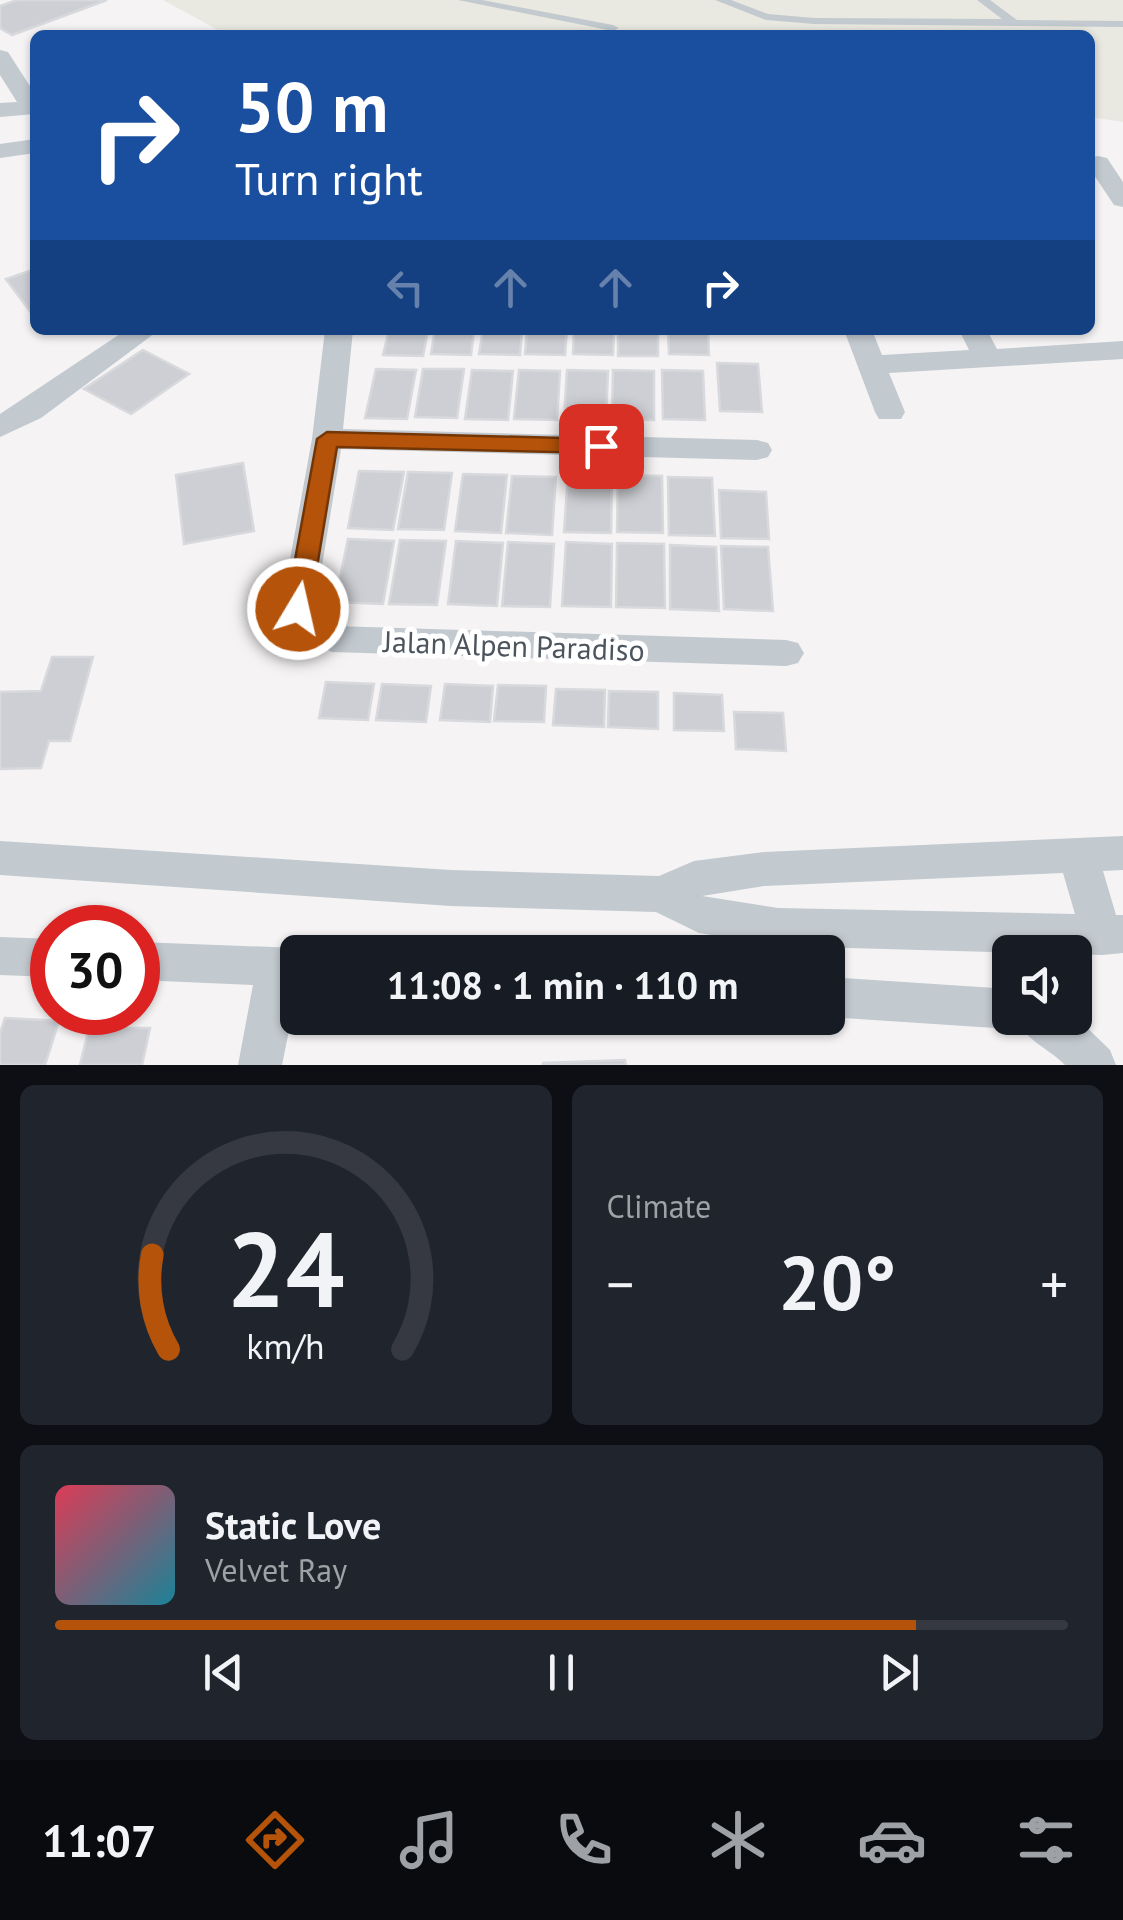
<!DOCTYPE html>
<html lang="en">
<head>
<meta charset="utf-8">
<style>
  body { margin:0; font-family:"PT Sans",sans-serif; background:#20242c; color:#f1f3f6; height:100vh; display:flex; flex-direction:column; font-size:38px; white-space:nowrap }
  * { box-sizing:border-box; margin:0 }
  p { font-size:32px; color:#9ea1a6 }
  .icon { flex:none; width:55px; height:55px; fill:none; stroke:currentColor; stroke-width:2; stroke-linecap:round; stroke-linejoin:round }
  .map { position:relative; height:1065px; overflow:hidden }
  .side { display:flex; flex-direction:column; gap:20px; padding:20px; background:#0d0f14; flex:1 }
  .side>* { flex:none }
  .hud { position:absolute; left:30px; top:30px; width:1065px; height:305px; border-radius:15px; box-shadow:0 2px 8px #0004; background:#1a4fa0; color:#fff; overflow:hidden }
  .fabs { position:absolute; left:992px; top:935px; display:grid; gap:20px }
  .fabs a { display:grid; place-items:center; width:100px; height:100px; border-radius:15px; background:#171b24; box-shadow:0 2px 8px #0004; font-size:50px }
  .speed { position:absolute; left:30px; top:905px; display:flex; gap:20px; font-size:50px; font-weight:700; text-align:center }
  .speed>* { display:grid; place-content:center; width:130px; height:130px; border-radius:50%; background:#171b24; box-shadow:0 2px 8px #0004; line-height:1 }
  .speed .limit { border:15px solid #d22; background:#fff; color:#111 }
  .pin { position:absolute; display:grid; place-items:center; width:85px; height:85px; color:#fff; margin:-42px; border-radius:20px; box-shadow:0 5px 15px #0006 }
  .me { position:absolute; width:110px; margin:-55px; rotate:9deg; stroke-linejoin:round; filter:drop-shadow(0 0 8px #0008) }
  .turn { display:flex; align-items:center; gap:35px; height:210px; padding:0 40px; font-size:45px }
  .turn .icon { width:130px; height:130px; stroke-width:2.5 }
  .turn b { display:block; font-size:70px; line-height:85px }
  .lanes { display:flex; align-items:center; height:95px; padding:0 40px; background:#0003; justify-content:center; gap:50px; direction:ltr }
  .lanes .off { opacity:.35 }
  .big { font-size:75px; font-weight:600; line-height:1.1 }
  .side .widget { flex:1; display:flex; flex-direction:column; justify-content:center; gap:15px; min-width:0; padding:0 35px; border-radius:15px; background:#20242c }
  .side .dial { align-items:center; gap:0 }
  .dial svg { height:260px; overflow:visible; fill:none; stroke:#363941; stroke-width:7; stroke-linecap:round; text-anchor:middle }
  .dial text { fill:#f1f3f6; stroke:none }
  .song { display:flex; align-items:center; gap:30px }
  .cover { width:120px; height:120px; border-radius:15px; background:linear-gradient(135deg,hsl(350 70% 55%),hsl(190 70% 35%)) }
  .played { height:10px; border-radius:5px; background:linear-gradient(90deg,#b45309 85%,#363941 85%) }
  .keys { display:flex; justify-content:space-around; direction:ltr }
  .heat { display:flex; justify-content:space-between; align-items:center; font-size:55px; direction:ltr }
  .side .tiles { flex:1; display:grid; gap:20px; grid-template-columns:1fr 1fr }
  .widget:last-child { grid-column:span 2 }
  .trip { position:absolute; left:280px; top:935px; width:565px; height:100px; border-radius:15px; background:#171b24; box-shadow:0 2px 8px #0004; font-weight:600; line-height:100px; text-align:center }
  .tab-bar { display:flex; height:160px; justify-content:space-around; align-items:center; background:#090b0e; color:#9ea1a6 }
  .tab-bar .icon { width:70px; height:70px }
  .tab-bar .current { color:#b45309 }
  .tab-bar b { font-size:45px; color:#f1f3f6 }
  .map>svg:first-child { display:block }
  .commercial { fill:#eae9e1 }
  .building { fill:#cdcfd4; stroke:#d8d9dd; stroke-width:2.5 }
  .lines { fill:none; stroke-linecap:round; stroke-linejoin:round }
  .lane { fill:#c2c9cf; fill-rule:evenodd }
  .street { fill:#c2c9cf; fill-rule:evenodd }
  .route { fill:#b45309; stroke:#753606; stroke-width:2.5 }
  .labels { text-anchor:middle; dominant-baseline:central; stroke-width:10; stroke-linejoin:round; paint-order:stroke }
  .street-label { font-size:30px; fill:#4c555e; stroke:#fff }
</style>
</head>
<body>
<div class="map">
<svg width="1123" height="1065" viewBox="0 0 1123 1065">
  <rect width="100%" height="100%" fill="#f5f3f3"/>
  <path class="commercial" d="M163,0H1123V122L1090,117V35H227Z"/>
  <g class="building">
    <path d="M17,0H107L12,35L0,28V6Z"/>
    <path d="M35,269V318L6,279Z"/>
    <path d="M389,330H428L423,356L383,355Z"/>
    <path d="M435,330H474L471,355L431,354Z"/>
    <path d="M483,330H522L520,355L479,354Z"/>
    <path d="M527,330H567L565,355L525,354Z"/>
    <path d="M574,330H614L613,355L573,354Z"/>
    <rect x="618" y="330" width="40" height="26"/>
    <path d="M668,330H708L709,355L669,354Z"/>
    <path d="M143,350L189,374L131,414L84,389Z"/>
    <path d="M717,363L758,364L762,412L720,411Z"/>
    <path d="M376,369L416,370L407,419L365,418Z"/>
    <path d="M423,369H464L457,418L415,417Z"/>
    <path d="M472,370L513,371L508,420L465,419Z"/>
    <path d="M519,370L560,371L557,420L514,419Z"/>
    <path d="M567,370L608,371L606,420L564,418Z"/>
    <path d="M613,370L654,371V420L612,419Z"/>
    <path d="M662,370L703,371L705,420L663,419Z"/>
    <path d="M243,463L254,531L184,544L176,475Z"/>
    <path d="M359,471L404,472L393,530L348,528Z"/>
    <path d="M408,472L452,473L444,530L398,529Z"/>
    <path d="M463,474L507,475L501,533L455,531Z"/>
    <path d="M568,475L612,476L611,533L564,532Z"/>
    <path d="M618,475L662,476L663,533L617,532Z"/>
    <path d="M512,476L556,477L552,535L506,533Z"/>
    <path d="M668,477L712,478L715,536L669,535Z"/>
    <path d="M719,490L766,492L769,539L721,538Z"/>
    <path d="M348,539L394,541L383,604L335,602Z"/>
    <path d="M400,540L446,541L437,605L389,604Z"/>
    <path d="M456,541L503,543L497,606L448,604Z"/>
    <path d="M508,542L554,544L550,607L502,606Z"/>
    <path d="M566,542L612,544L611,607L562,606Z"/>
    <path d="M617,543L664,544L665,608L616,607Z"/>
    <path d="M670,545L716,547L719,611L670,609Z"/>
    <path d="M721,546L768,547L773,611L724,609Z"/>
    <path d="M52,657H93L70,741H49L41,768L0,769V692L41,691Z"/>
    <path d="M326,682L374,684L368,720L319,718Z"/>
    <path d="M382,684L431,686L426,722L376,720Z"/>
    <path d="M445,684L493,686L490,722L440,720Z"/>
    <path d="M498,685L546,686L544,722L494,721Z"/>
    <path d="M556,689L605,690L604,727L553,725Z"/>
    <path d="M609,691L658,692V729L608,727Z"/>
    <path d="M674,693L722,695L724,731L674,730Z"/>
    <path d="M734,712L783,713L786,751L736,749Z"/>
    <path d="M5,1018L59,1021L45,1065H0V1033Z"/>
    <path d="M89,1028H150L142,1065H80Z"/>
    <path d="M625,1060L626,1065H543V1063Z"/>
  </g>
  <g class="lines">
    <g class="lane">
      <path d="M458,0H482L613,25L619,28L613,31Z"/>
      <path d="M715,0H731L768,14L814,18L1002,19L977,0H990L1017,20L1123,21V27L814,24L766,20Z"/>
    </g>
    <g class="street">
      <path d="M0,50L8,52L35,94V114L0,117V103L17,102L0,75Z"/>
      <path d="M35,139V153L0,158V144Z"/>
      <path d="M1098,156L1107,158L1123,182V207L1114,205L1090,169V158Z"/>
      <path d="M126,330H159L41,418L0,437V414Z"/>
      <path d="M325,330H353L343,429L757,440L768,443L772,450L768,457L757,460L341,449L315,609L335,626L786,640L798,643L804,653L798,663L786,666L332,652L299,637L281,609L312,439Z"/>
      <path d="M844,330H872L882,355L969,350L959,330H987L997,349L1123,341V359L889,373L905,412L901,419H879L875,412Z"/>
      <path d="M1123,836V870L1103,871L1116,915H1123V953L1102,955L778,946L699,933L656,912L451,906L0,875V841L451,870L659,876L694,861L764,852ZM1063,873L1075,914L778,908L702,896L764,886Z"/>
      <path d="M0,937L52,939V977L0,975Z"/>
      <path d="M138,942L298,948L311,952H298V986L282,1065H238L253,985L138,980Z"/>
      <path d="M828,977L1010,989V1018L1075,1016L1110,1050L1116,1065H1065C1052,1051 1028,1041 1020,1025L1010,1029L828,1017Z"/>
    </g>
  </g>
  <path class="route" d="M327,432L601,439L611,446L601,453L337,447L310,609L298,618L286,609L317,439Z"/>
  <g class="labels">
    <g class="street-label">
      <text transform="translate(514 645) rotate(2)">Jalan Alpen Paradiso</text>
    </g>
  </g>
</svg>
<div class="fabs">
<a><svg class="icon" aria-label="sound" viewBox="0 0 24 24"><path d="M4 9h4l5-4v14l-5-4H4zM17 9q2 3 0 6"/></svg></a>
</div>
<div class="speed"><div class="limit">30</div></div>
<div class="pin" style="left:601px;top:446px;background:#d93025"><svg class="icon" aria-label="arrive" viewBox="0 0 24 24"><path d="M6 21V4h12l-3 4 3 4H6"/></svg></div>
<svg class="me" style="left:298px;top:609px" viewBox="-20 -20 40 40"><circle r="17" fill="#b45309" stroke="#fff" stroke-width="3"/><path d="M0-11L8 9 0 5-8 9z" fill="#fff"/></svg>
<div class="trip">11:08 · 1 min · 110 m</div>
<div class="hud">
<div class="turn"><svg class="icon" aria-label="right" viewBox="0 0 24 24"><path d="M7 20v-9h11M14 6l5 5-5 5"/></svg><div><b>50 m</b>Turn right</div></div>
<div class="lanes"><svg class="icon off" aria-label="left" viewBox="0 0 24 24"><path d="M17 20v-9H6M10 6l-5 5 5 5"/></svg><svg class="icon off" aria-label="ahead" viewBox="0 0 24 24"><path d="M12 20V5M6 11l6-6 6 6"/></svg><svg class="icon off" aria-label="ahead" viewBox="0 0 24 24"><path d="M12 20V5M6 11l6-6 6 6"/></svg><svg class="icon" aria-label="right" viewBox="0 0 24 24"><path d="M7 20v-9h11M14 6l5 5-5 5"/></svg></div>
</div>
</div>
<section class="side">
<div class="tiles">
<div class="widget dial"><svg viewBox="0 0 100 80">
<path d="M14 69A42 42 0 1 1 86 69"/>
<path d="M14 69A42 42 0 0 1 9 40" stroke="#b45309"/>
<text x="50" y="56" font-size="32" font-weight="700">24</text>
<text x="50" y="72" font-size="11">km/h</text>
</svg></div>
<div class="widget"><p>Climate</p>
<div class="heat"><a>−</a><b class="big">20°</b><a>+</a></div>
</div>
<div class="widget">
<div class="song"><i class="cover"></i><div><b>Static Love</b><p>Velvet Ray</p></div></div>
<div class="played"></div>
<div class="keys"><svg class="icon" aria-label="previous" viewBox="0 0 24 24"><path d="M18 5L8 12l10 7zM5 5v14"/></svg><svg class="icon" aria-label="pause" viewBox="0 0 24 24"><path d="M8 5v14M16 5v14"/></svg><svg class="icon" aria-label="next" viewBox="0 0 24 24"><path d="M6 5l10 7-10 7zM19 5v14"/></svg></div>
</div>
</div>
</section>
<nav class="tab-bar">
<b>11:07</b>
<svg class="icon current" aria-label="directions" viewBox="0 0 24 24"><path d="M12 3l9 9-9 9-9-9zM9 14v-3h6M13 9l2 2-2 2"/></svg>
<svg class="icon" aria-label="music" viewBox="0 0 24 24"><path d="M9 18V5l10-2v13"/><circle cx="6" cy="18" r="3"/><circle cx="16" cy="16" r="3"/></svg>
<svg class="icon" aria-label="phone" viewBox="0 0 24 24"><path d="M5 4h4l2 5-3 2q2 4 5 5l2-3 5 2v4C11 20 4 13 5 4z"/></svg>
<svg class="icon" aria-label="climate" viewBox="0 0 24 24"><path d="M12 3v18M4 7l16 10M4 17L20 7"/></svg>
<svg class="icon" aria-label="car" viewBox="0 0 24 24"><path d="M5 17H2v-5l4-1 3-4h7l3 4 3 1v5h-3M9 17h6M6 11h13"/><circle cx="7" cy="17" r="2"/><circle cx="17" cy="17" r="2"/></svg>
<svg class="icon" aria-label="filters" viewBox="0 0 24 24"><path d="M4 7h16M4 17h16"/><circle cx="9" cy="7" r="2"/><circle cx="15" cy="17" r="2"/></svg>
</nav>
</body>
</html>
